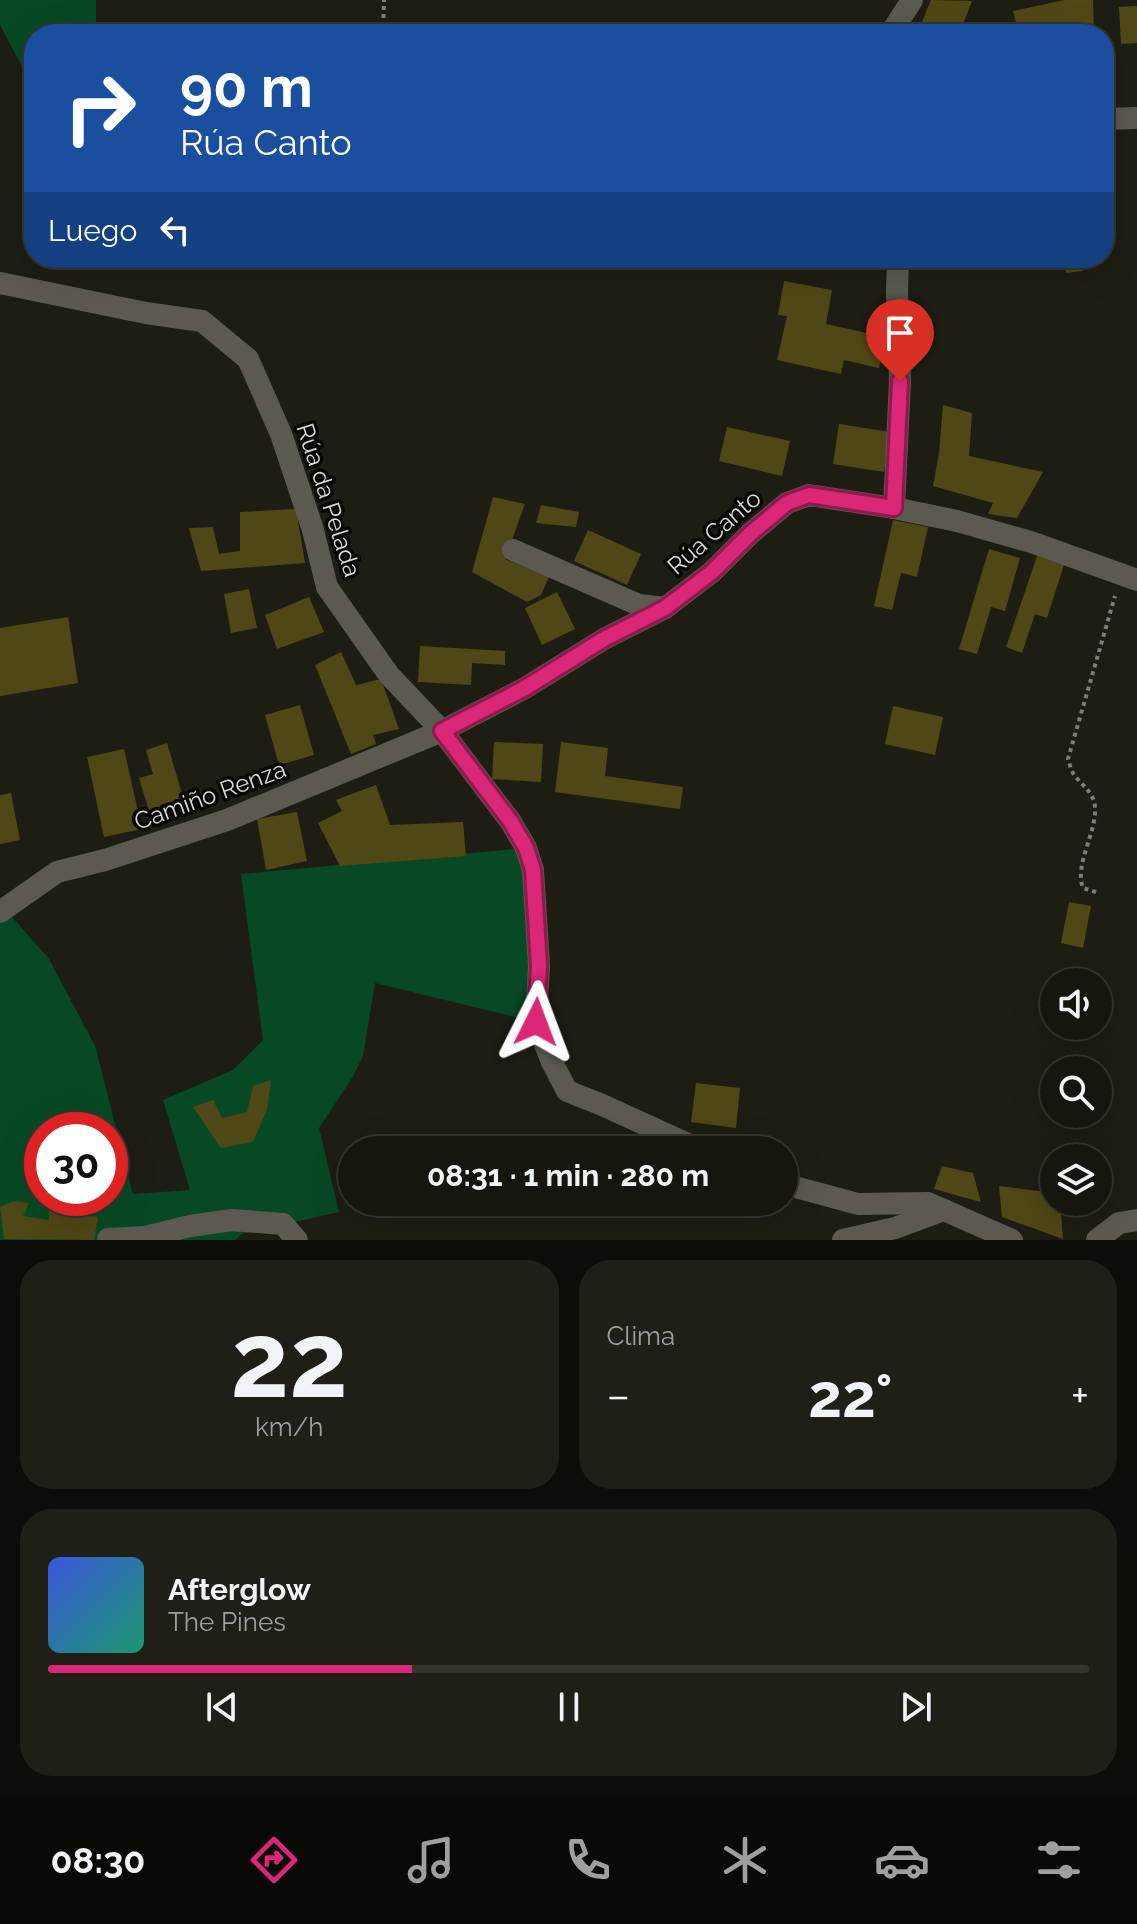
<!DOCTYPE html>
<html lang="es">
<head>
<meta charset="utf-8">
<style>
  body { margin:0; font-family:Raleway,sans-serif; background:#1f1f18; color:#f1f3f6; height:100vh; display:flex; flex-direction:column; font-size:30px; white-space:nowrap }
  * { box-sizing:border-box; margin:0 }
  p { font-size:26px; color:#9e9f9e }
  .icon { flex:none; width:44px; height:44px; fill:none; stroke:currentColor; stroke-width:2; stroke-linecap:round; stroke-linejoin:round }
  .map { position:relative; height:1240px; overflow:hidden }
  .drawer { display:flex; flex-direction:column; gap:20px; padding:20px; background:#0c0c08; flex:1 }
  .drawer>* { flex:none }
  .guide { position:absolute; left:24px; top:24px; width:1090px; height:244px; border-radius:32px; box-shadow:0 8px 32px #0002,0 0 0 2px #35352f; background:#1a4fa0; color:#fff; overflow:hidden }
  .controls { position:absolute; left:1040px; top:968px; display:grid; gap:16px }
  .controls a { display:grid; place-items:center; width:72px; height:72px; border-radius:50%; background:#16160f; box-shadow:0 8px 32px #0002,0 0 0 2px #35352f; font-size:40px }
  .speed { position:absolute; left:24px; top:1112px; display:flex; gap:16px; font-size:40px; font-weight:700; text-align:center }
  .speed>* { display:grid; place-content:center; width:104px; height:104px; border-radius:50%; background:#16160f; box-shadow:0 8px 32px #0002,0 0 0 2px #35352f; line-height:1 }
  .speed .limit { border:12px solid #d22; background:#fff; color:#111 }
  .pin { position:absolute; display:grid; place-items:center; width:68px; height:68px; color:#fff; margin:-82px -34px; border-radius:50% 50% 50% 0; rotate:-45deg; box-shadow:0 0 8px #0007 }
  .pin .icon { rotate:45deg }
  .me { position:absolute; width:88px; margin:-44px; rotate:3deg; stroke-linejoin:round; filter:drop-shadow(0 0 6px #0008) }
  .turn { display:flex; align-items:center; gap:28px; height:168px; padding:0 24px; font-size:36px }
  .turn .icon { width:104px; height:104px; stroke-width:2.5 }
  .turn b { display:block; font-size:56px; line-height:68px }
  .then { display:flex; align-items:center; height:76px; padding:0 24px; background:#0003; gap:16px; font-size:30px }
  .big { font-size:60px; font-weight:700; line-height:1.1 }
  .drawer .card { flex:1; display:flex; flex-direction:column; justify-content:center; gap:12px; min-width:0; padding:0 28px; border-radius:32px; background:#1f1f18 }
  .drawer .dial { align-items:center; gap:0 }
  .dial b { font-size:104px; line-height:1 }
  .song { display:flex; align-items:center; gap:24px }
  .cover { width:96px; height:96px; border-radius:12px; background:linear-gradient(135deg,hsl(230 70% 55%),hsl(160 70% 35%)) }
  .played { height:8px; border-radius:4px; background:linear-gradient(90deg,#db2777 35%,#35352f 35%) }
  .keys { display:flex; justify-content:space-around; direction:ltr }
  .heat { display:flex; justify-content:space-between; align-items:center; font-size:44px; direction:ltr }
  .drawer .tiles { flex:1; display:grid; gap:20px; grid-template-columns:1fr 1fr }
  .card:last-child { grid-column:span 2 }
  .trip { position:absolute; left:338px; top:1136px; width:460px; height:80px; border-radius:40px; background:#16160f; box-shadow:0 8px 32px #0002,0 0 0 2px #35352f; font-weight:700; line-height:80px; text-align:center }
  .tabs { display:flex; height:128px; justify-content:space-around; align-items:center; background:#090906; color:#9e9f9e }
  .tabs .icon { width:56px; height:56px }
  .tabs .selected { color:#db2777 }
  .tabs b { font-size:36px; color:#f1f3f6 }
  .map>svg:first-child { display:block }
  .green { fill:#084925; fill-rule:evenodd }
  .building { fill:#504716 }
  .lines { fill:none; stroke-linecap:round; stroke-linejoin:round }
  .path { stroke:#7e7d76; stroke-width:4; stroke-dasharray:4 4; stroke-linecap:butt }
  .minor { stroke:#5b5950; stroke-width:22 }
  .route-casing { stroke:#8e194d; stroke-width:20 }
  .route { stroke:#db2777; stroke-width:14 }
  .labels { text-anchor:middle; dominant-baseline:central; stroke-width:7; stroke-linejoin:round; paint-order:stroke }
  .street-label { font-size:24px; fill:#dbdad4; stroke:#080704 }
</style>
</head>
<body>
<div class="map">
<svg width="1137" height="1240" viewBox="0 0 1137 1240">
  <rect width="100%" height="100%" fill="#1e1d14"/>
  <g class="green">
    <path d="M0,0H96V34H34V67L25,72L0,25Z"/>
    <path d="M516,849L533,870L536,1022L375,983L363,1056L352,1078L319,1128L339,1212L241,1234L236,1240H0V912L5,909L49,959L95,1046L133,1194L190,1190L163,1100L233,1070L263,1040L241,874ZM42,1130H110V1198H42Z"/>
  </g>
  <g class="building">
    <path d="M931,0L972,1L959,34H917Z"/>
    <path d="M1065,0H1093L1094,29L1082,34H1019L1013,11Z"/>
    <path d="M1137,6V43L1121,44L1119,7Z"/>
    <path d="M1064,258H1082L1083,271L1066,273Z"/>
    <path d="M784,281L832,290L826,324L885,337L879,368L844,360L841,374L777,360L787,316L778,315Z"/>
    <path d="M943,405L972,413L969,456L1043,472L1017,518L988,514L993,503L933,486L939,453Z"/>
    <path d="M839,424L890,432L884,472L833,464Z"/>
    <path d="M727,427L790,441L782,476L719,461Z"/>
    <path d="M493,497L525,504L505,559L549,577L541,595L527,602L472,572Z"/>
    <path d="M541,505L579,512L576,527L536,523Z"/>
    <path d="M296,509L305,563L201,571L189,528L213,527L219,554L240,551V512Z"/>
    <path d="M893,520L928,527L917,577L901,573L892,610L874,606Z"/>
    <path d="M588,530L641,554L627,585L574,561Z"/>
    <path d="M989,549L1020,558L1005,611L991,607L977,654L959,649Z"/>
    <path d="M1037,556L1064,565L1047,618L1035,614L1022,653L1006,647Z"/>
    <path d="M249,589L257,628L231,633L224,594Z"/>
    <path d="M557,592L575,629L542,645L525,608Z"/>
    <path d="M309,597L324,632L277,649L265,615Z"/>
    <path d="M68,617L78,683L0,696V628Z"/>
    <path d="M420,646L505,651V665L472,663L471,685L418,682Z"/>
    <path d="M341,652L356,685L381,679L399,729L373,735L376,744L351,754L315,665Z"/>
    <path d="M300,705L314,755L279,765L265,715Z"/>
    <path d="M893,706L943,717L935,755L885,744Z"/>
    <path d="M494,742L543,744L541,782L492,779Z"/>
    <path d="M561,742L608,748L605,776L683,787L680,809L555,792Z"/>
    <path d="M167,743L187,811L152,821L139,778L153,774L146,750Z"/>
    <path d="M124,749L142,829L104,837L87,757Z"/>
    <path d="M376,785L390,825L463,822L466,856L340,866L318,823L342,811L336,800Z"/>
    <path d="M11,793L20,840L0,844V795Z"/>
    <path d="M297,812L307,861L266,870L257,819Z"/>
    <path d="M1069,902L1091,906L1083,948L1061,943Z"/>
    <path d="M271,1080L267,1109L253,1142L221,1148L193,1107L213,1100L222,1118L247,1112L253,1086Z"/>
    <path d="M696,1083L740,1088L736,1128L691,1122Z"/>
    <path d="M942,1166L973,1173L981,1202L934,1189Z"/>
    <path d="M999,1186L1054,1193V1202H1060L1063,1239L1002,1217Z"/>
    <path d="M48,1198H71L70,1214L98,1217L94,1240L4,1239L0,1207L14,1201L29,1203L23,1216L49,1220Z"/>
  </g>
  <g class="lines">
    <g class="path">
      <path d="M383,34L384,0"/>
      <path d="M1096,892L1083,888C1074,865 1097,832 1095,807C1094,793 1083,786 1075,776C1071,771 1070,765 1068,759L1115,596"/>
    </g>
    <g class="minor">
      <path d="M893,34L896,25L912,0"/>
      <path d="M1104,119L1137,118"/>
      <path d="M0,283L146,313L202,321L248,359L281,434L313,530L327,587L389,675L442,731L511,822L526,848L533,870L539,966L536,1022L552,1062L567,1091L600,1104L701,1150"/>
      <path d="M894,508L900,381L897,292L898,258"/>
      <path d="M513,550L639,605L665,608"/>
      <path d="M0,912L57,872L105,860L227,820L442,731L525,688L604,639L665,608L712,572L750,534L787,503L809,495L894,508L957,521L1031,542L1137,580"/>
      <path d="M784,1184L858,1204L928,1203L1012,1240"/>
      <path d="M108,1239L145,1237L190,1226L232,1220L283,1224L297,1240"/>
      <path d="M843,1240L895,1228L944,1210"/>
      <path d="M1097,1240L1119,1223L1137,1220"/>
    </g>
  </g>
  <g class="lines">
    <defs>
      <path id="route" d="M536,1022L539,966L533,870L526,848L511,822L442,731L525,688L604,639L665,608L712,572L750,534L787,503L809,495L894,508L900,381"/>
    </defs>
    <use href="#route" class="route-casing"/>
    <use href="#route" class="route"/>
  </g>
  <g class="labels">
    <g class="street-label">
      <text transform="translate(329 500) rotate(72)">Rúa da Pelada</text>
      <text transform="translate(714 532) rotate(-41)">Rúa Canto</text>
      <text transform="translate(210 795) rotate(-20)">Camiño Renza</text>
    </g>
  </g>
</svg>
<div class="controls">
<a><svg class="icon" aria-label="sound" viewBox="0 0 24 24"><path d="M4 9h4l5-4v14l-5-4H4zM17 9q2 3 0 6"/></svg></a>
<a><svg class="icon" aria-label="search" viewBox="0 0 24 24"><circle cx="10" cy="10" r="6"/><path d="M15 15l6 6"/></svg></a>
<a><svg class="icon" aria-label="layers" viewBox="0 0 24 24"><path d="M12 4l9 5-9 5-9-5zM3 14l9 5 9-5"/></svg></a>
</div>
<div class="speed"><div class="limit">30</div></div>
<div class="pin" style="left:900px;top:381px;background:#d93025"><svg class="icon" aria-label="arrive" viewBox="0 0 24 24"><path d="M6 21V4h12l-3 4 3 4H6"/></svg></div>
<svg class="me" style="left:536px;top:1022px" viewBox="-20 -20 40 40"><path d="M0-17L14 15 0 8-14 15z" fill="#db2777" stroke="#fff" stroke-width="4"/></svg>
<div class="trip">08:31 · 1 min · 280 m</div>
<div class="guide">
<div class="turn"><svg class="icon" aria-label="right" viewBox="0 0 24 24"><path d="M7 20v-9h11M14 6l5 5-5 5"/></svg><div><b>90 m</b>Rúa Canto</div></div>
<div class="then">Luego<svg class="icon" aria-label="left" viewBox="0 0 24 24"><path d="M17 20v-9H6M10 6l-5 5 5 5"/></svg></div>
</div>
</div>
<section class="drawer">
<div class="tiles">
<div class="card dial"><b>22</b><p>km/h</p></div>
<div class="card"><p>Clima</p>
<div class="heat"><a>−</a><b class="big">22°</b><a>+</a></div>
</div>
<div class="card">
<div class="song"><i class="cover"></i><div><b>Afterglow</b><p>The Pines</p></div></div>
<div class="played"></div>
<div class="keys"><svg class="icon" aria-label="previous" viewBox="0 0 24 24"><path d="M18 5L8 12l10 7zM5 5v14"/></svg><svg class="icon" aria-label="pause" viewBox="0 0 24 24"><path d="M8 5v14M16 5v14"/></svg><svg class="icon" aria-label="next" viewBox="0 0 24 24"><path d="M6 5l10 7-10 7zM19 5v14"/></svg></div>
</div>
</div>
</section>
<nav class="tabs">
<b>08:30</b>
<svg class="icon selected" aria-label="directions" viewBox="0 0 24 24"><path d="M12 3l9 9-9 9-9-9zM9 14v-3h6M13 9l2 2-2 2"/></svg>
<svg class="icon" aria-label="music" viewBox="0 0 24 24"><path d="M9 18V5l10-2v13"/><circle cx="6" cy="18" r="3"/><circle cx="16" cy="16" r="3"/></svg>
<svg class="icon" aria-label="phone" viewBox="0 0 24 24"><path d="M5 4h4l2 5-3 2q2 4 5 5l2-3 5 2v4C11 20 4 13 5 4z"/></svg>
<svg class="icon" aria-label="climate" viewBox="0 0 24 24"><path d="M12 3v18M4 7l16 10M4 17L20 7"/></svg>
<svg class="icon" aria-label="car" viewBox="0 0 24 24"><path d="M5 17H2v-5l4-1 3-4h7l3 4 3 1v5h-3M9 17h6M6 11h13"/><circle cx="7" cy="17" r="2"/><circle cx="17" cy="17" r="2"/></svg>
<svg class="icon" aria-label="filters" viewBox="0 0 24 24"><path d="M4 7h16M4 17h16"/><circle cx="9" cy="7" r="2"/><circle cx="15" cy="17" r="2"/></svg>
</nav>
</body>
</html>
